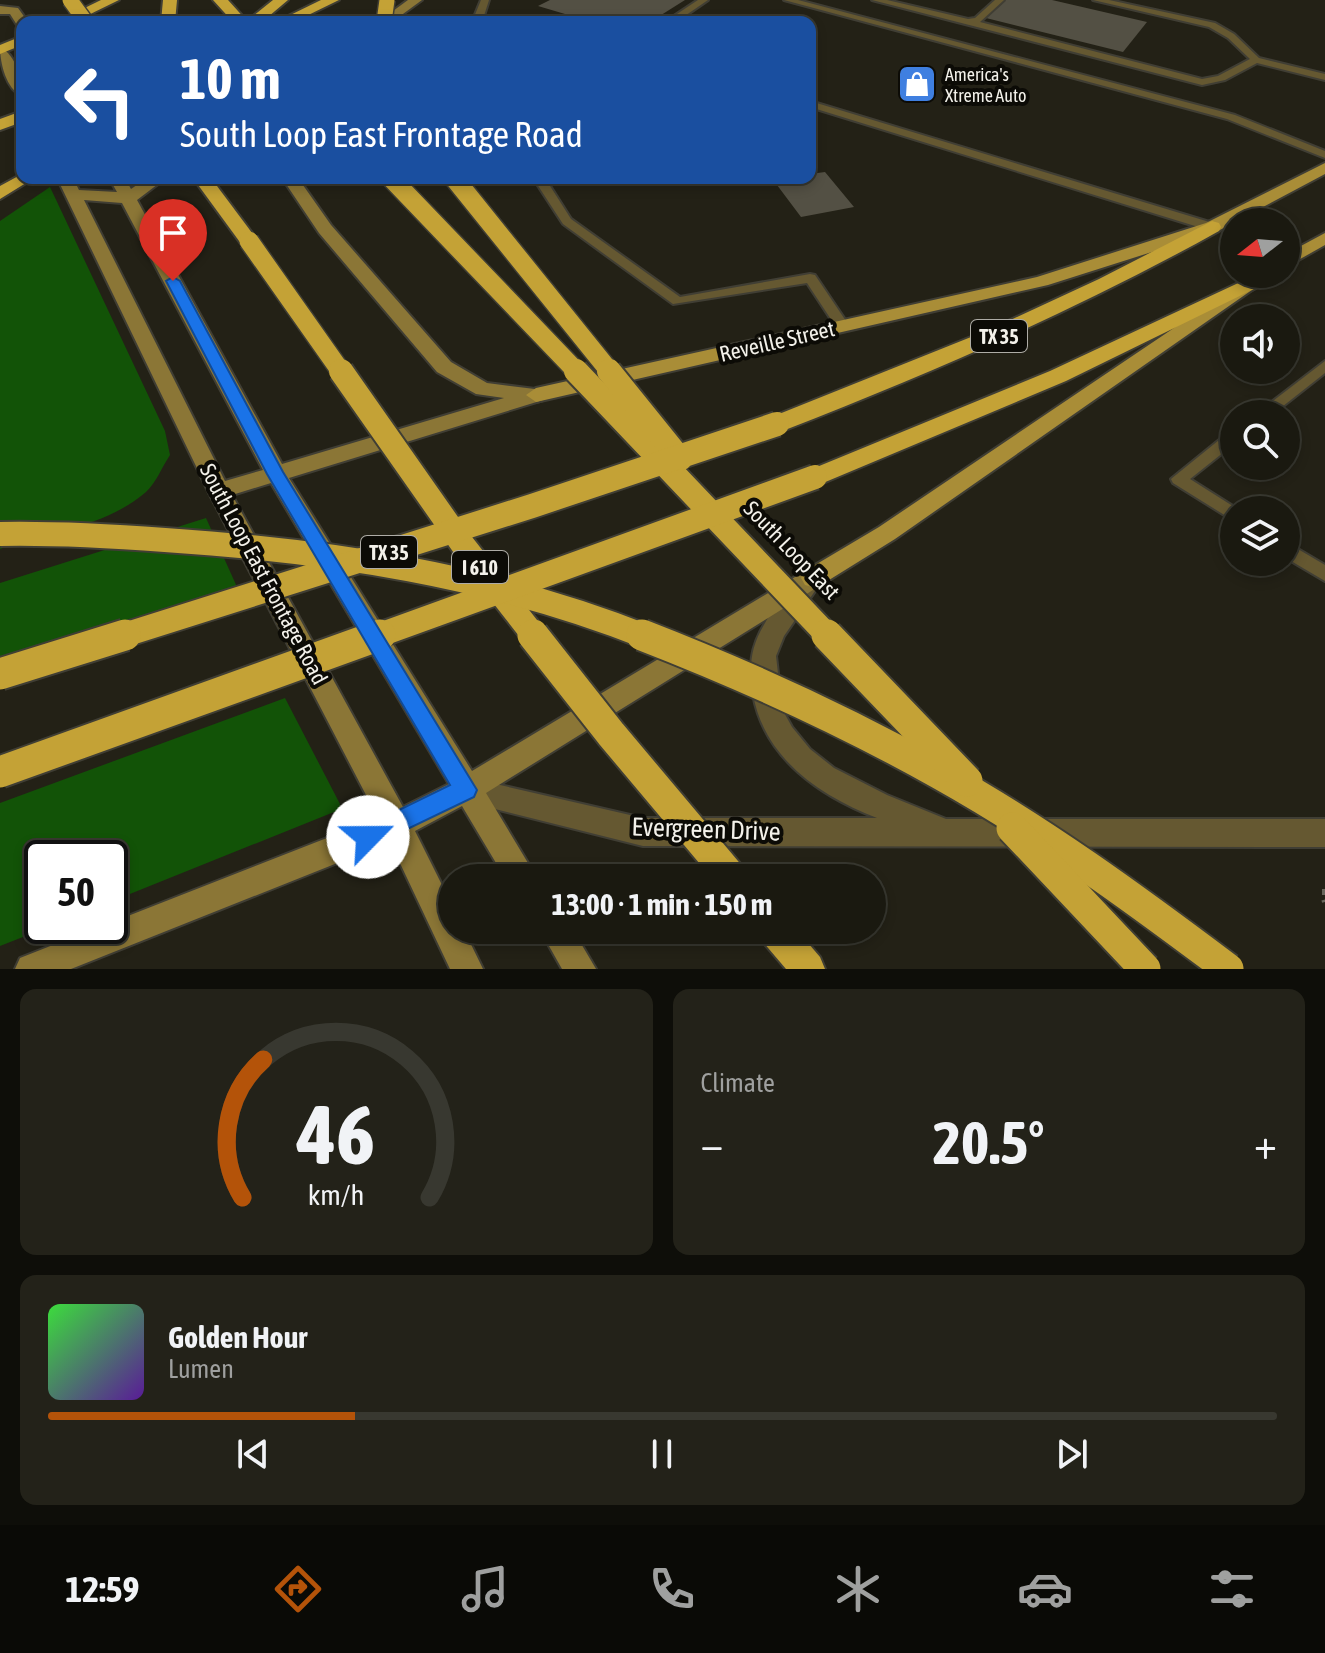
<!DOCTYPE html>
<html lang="en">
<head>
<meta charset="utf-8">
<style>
  body { margin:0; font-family:"Asap Condensed",sans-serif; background:#232219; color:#f1f3f6; height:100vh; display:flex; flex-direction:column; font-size:30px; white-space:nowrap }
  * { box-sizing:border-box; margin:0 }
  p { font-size:26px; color:#9fa09f }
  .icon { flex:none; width:44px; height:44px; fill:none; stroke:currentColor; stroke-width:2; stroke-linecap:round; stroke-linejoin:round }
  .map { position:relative; height:969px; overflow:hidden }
  .details { display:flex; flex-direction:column; gap:20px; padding:20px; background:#0e0e09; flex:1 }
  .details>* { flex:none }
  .guide { position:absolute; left:16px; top:16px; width:800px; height:168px; border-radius:16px; box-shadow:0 4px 12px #0003,0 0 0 2px #383830; background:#1a4fa0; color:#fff; overflow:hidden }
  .needle { width:52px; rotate:253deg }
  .controls { position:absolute; left:1220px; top:208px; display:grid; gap:16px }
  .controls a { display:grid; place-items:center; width:80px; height:80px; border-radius:50%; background:#1a1910; box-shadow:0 4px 12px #0003,0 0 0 2px #383830; font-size:40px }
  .speed { position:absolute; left:24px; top:840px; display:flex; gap:16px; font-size:40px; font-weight:700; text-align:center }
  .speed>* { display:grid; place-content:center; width:104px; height:104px; border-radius:50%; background:#1a1910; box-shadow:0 4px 12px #0003,0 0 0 2px #383830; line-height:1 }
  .speed .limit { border:4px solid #111; border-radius:12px; background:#fff; color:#111 }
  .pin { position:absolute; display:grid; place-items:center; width:68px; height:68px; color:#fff; margin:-82px -34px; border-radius:50% 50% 50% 0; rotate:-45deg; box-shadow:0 0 8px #0007 }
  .pin .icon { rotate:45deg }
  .me { position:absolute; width:88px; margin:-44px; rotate:67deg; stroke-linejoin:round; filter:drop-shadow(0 0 6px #0008) }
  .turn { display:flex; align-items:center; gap:28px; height:168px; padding:0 32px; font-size:36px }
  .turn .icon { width:104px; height:104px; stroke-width:2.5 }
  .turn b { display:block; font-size:56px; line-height:68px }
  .big { font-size:60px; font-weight:700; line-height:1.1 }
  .details .tile { flex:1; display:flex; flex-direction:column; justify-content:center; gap:12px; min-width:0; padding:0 28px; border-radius:16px; background:#232219 }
  .details .dial { align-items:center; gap:0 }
  .dial svg { height:208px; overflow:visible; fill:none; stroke:#383830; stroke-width:7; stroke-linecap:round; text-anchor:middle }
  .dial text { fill:#f1f3f6; stroke:none }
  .song { display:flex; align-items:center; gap:24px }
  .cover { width:96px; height:96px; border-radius:12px; background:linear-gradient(135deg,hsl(120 70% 55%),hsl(270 70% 35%)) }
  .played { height:8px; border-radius:4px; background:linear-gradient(90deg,#b45309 25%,#383830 25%) }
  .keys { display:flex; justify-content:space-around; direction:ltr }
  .heat { display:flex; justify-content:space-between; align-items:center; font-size:44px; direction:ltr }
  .details .tiles { flex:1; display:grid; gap:20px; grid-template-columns:1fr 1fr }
  .tile:last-child { grid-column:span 2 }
  .trip { position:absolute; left:438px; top:864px; width:448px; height:80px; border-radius:40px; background:#1a1910; box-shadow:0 4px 12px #0003,0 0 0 2px #383830; font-weight:700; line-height:80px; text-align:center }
  .tabs { display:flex; height:128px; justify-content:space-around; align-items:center; background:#0a0a06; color:#9fa09f }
  .tabs .icon { width:56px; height:56px }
  .tabs .selected { color:#b45309 }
  .tabs b { font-size:36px; color:#f1f3f6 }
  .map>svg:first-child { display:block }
  .green { fill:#125307 }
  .building { fill:#535044 }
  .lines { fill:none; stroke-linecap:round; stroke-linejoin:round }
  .service-casing { stroke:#403e34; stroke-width:4 }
  .minor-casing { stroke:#403e34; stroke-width:4 }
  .secondary-casing { stroke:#403e34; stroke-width:4 }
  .primary-casing { stroke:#403e34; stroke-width:4 }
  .motorway-casing { stroke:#403e34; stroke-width:4 }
  .path { stroke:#69675d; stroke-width:6; stroke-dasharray:3 8; stroke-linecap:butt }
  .service { fill:#655831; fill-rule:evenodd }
  .minor { fill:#655831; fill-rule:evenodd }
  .secondary { fill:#8b7636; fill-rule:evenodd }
  .primary { fill:#a98d37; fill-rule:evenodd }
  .motorway { fill:#c4a236; fill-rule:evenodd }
  .motorway-bridge-far3-casing { stroke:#403e34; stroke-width:18; stroke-linecap:butt }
  .motorway-bridge-far2-casing { stroke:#403e34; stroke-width:22; stroke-linecap:butt }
  .motorway-bridge-far1-casing { stroke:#403e34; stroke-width:28; stroke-linecap:butt }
  .motorway-bridge-casing { stroke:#403e34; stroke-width:35; stroke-linecap:butt }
  .motorway-bridge-far3 { stroke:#c4a236; stroke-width:15 }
  .motorway-bridge-far2 { stroke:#c4a236; stroke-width:19 }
  .motorway-bridge-far1 { stroke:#c4a236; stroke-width:24 }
  .motorway-bridge { stroke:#c4a236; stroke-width:31 }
  .route { fill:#1a73e8; stroke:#114b97; stroke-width:2 }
  .labels { text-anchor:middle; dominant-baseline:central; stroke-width:8; stroke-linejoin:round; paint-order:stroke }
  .far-poi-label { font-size:18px; fill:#f3f1ea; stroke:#0c0b06; text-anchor:start }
  .shield { fill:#0c0b06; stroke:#aeaca6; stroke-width:2 }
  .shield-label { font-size:20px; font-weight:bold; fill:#f3f1ea }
  .street-label { font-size:22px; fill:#f3f1ea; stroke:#0c0b06 }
  .near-street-label { font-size:26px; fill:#f3f1ea; stroke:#0c0b06 }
</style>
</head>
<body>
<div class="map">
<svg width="1325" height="969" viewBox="0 0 1325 969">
  <rect width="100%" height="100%" fill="#232116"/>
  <g class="green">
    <path d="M50,187L165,431L170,455C162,467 156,483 146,492C107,526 48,533 0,549V221Z"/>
    <path d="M206,518L237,587L0,664V583Z"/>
    <path d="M285,698L340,804L339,810L110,902V858H42V926H51L0,946V803Z"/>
  </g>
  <g class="building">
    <path d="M550,0H685L650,22H592L538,6Z"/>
    <path d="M1005,0H1052L1147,22L1123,52L986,18Z"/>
    <path d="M825,172L854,207L801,217L774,181L810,178V174Z"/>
  </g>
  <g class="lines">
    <defs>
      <g id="service">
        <path d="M481,0H489L482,22H472Z"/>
        <path d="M698,0H708L676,22H665Z"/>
        <path d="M784,0H798L1235,115L1325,151V158L1227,119Z"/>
        <path d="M872,0H887L968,19L975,18L995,0H1004L980,22L1202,79L1218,76L1250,59L1228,38L1209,27L1093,0H1109L1215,23L1234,34L1259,58L1325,74V80L1257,63L1225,80L1202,85Z"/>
        <path d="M810,101L1216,224L1218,227L1212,231L1208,230L810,107Z"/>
        <path d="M533,178H545L571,219L680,297L810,274L815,275L850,327L843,331L838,330L807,283L673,304L563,224Z"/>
        <path d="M1325,361V373L1273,414H1256Z"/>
        <path d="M1234,431V444L1190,479L1239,510H1234V521L1173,483L1171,479L1229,432Z"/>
        <path d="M1286,542L1325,565V581L1286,558Z"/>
      </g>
      <path id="minor" d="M805,578L814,581L817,588L784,636L776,656L782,709L792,727L810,749L834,768L887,795L946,819H1325V847L643,846L455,799L451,790L455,781L465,777L643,818H877C820,796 764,758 753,694C749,666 750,648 765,623C774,608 788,584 805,578Z"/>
      <g id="secondary">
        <path d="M408,0H422L392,22H378Z"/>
        <path d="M0,6L18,8L28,22L17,25L10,14H0Z"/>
        <path d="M0,47C16,55 22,79 22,96C6,89 0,63 0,47Z"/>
        <path d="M57,178H73L79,190L117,192L109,178H125L131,189L147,178H166L137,200L282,464L504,398L476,394L437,372L319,233L282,178H298L331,225L451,362L487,383L543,390L546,395L543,400L289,478L472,771L805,571L813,569L821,571L825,578L821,585L486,793L537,878H505L462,806L415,831L452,905V930H464L483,969H450L390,842L71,969H15L20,958L101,926H110V923L378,818L208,491ZM84,200L122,203L263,470L225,481ZM271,483L449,784L403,807L232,495Z"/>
        <path d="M540,930H573L596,969H562Z"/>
      </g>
      <g id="primary">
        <path d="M1325,163V174L1218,231L1048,285L536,402L526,395L536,388L1037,277L1206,223Z"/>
        <path d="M1325,233V245L1286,267V254Z"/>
        <path d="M1254,274H1275L895,539L821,585L813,587L805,585L801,578L805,571L879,527Z"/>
      </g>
      <g id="motorway">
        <path d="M101,0H119L74,22H56Z"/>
        <path d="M163,0H177L175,22H161Z"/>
        <path d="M213,0H228L247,21L273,0H288L262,22H233Z"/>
        <path d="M321,0H339L294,22H276Z"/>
        <path d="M22,36V45L0,54V45Z"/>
        <path d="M22,111V122L0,130V119Z"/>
        <path d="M22,174V178H34L0,199V186Z"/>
        <path d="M193,178H211L258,241L256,245H242Z"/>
        <path d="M1212,221L1219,223L1221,227L1219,231C1079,309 934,372 785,430H769L766,424L769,418L991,329L1099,279Z"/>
        <path d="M1249,278L1259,284L1256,288L1066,381L823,483L815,486L807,483L803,477L807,471L1050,371Z"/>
        <path d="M758,930H797L820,957L825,969H786L763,942Z"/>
      </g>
    </defs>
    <use href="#service" class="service-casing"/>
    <use href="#minor" class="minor-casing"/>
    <use href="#secondary" class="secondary-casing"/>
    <use href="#primary" class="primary-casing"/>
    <use href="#motorway" class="motorway-casing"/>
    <path class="path" d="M1325,892H1322L1325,902"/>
    <use href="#service" class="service"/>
    <use href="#minor" class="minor"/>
    <use href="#secondary" class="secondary"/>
    <use href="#primary" class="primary"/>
    <use href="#motorway" class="motorway"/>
    <defs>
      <g id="motorway-bridge-far3">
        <path d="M70,0L86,22"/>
        <path d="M384,22L387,0"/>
      </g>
      <g id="motorway-bridge-far2">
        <path d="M391,178L578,373"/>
        <path d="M454,178L611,373"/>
        <path d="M249,241L342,373"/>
      </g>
      <g id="motorway-bridge-far1">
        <path d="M341,371L463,545L535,637"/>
        <path d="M576,371L829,637"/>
        <path d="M609,371L680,459"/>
        <path d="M0,534C55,533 110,536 165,540C331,551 491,575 647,637"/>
        <path d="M118,637L532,506L777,424"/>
        <path d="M374,637L815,477"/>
      </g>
      <g id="motorway-bridge">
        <path d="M533,635L611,734L732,878"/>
        <path d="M642,635C745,675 844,720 940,774C1042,831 1135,899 1228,969"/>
        <path d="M827,635L967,781"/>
        <path d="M0,674L125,635"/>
        <path d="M0,772L380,635"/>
        <path d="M1012,828L1145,969"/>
      </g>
    </defs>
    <use href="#motorway-bridge-far3" class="motorway-bridge-far3-casing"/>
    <use href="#motorway-bridge-far2" class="motorway-bridge-far2-casing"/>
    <use href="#motorway-bridge-far1" class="motorway-bridge-far1-casing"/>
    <use href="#motorway-bridge" class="motorway-bridge-casing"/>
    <use href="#motorway-bridge-far3" class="motorway-bridge-far3"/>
    <use href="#motorway-bridge-far2" class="motorway-bridge-far2"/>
    <use href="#motorway-bridge-far1" class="motorway-bridge-far1"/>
    <use href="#motorway-bridge" class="motorway-bridge"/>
  </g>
  <path class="route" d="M173,277L180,281L283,472L477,790L474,797L368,848L360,845L356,837L360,829L450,785L267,474L166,281Z"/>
  <defs>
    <symbol id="shop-square" viewBox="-11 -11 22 22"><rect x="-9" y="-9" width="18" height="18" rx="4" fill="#3f7fe0" stroke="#0c0b06"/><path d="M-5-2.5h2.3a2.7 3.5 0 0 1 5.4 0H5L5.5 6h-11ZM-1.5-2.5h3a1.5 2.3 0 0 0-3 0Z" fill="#fff"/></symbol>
  </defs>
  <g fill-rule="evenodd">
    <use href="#shop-square" x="895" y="62" width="44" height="44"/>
  </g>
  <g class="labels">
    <g class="far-poi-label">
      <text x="945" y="74">America's<tspan x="945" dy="21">Xtreme Auto</tspan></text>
    </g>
    <g class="shield">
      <rect x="971" y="320" width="56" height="32" rx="6"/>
      <rect x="361" y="536" width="56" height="32" rx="6"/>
      <rect x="452" y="551" width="56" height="32" rx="6"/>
    </g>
    <g class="shield-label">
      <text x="999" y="336">TX 35</text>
      <text x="389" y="552">TX 35</text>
      <text x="480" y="567">I 610</text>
    </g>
    <g class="street-label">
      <text transform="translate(777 341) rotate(-13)">Reveille Street</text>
      <text transform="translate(792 550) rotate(46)">South Loop East</text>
      <text transform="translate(264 574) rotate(62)">South Loop East Frontage Road</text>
    </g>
    <g class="near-street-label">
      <text transform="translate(706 829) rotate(2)">Evergreen Drive</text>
    </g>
  </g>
</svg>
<div class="controls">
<a><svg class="needle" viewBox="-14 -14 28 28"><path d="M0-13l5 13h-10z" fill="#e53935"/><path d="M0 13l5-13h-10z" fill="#9fa09f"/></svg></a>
<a><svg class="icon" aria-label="sound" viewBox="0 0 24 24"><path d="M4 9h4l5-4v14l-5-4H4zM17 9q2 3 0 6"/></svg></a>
<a><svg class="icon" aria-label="search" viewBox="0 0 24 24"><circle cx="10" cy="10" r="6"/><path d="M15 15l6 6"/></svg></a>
<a><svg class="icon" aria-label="layers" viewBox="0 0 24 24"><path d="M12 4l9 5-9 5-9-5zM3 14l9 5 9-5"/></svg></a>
</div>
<div class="speed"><div class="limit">50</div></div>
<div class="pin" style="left:173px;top:281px;background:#d93025"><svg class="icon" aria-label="arrive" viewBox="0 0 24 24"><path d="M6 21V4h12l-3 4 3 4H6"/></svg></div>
<svg class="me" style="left:368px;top:837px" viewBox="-20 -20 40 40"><circle r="19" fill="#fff"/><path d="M0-13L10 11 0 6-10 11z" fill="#1a73e8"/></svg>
<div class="trip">13:00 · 1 min · 150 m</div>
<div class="guide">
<div class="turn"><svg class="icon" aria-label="left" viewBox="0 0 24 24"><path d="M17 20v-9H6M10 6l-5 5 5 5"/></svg><div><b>10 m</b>South Loop East Frontage Road</div></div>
</div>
</div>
<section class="details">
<div class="tiles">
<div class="tile dial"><svg viewBox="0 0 100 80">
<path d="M14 69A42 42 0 1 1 86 69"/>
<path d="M14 69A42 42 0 0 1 22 16" stroke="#b45309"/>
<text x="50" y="56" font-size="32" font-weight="700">46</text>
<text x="50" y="72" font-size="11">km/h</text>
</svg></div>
<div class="tile"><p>Climate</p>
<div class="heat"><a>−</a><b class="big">20.5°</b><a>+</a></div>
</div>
<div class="tile">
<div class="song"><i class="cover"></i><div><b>Golden Hour</b><p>Lumen</p></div></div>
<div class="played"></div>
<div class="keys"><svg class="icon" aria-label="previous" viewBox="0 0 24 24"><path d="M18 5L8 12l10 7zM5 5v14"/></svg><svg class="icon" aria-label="pause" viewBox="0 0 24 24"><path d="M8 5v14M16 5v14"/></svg><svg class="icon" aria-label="next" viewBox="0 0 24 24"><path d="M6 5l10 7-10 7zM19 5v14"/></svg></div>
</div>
</div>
</section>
<nav class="tabs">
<b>12:59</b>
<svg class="icon selected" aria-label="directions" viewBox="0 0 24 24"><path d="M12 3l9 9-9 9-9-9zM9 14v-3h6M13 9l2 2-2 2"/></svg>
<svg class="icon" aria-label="music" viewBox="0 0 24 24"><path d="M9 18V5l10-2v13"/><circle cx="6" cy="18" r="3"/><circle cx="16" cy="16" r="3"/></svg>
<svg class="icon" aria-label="phone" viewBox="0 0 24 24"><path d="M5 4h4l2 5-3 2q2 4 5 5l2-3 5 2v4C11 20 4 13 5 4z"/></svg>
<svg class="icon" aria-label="climate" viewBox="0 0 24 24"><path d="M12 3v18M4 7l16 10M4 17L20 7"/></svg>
<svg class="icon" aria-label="car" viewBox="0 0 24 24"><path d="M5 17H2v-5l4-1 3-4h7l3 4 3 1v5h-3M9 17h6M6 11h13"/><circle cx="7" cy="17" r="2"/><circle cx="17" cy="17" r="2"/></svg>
<svg class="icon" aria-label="filters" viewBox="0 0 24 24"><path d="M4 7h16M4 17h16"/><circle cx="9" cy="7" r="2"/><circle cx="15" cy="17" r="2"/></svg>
</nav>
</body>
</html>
